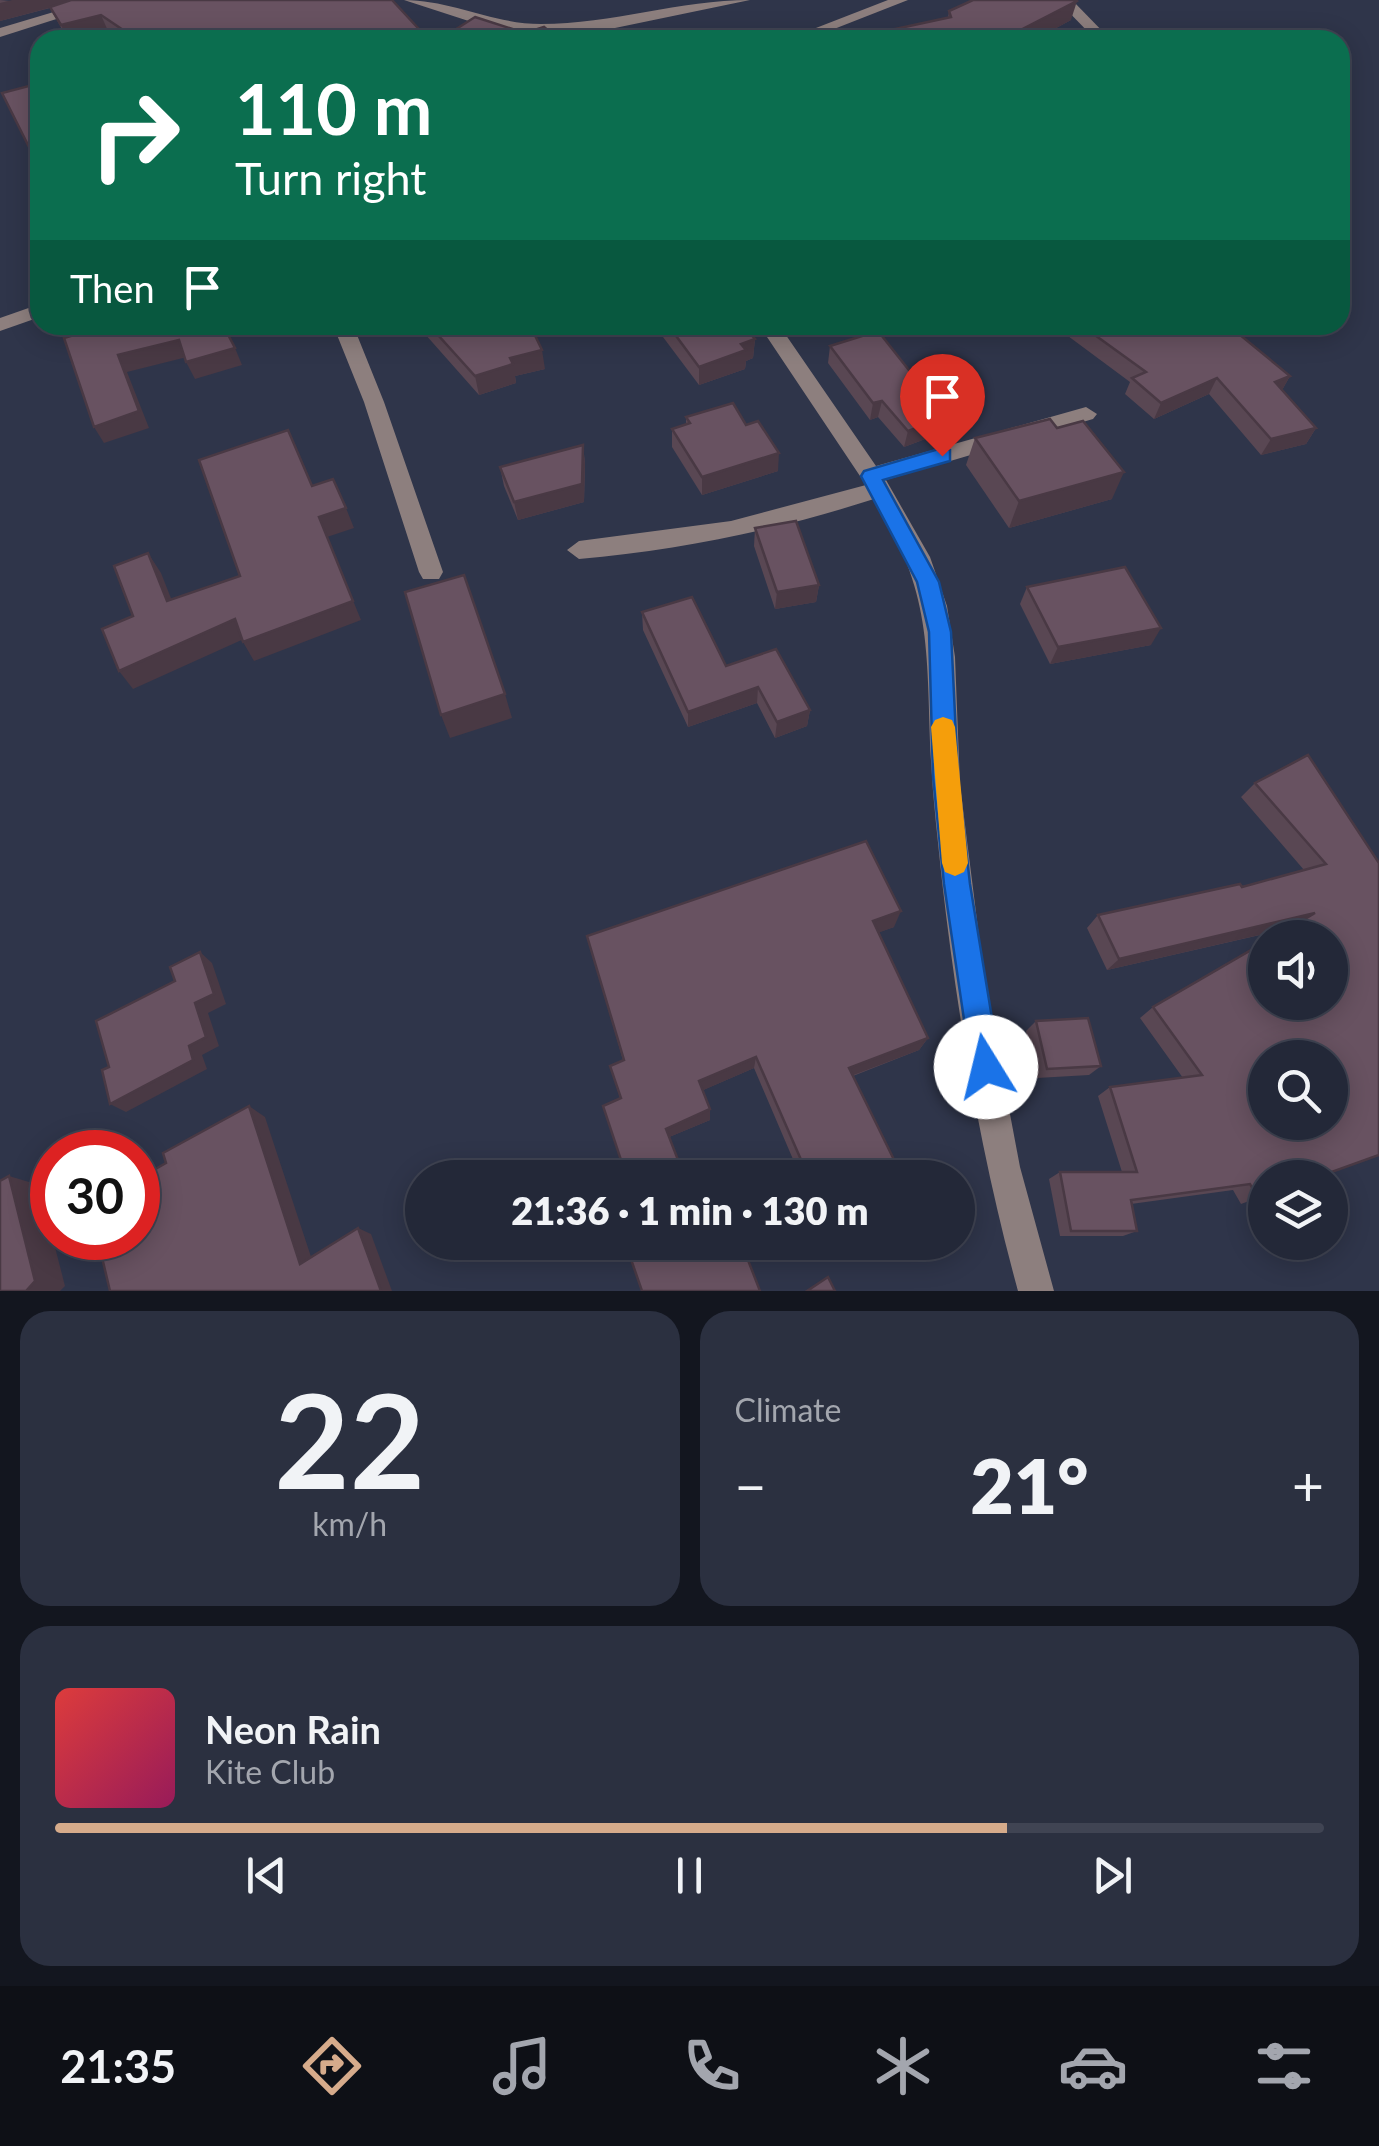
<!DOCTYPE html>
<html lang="en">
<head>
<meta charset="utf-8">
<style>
  body { margin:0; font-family:Lato,sans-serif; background:#2b3040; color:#f1f3f6; height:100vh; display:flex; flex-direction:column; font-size:38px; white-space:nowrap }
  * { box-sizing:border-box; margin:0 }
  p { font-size:32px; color:#a3a6ae }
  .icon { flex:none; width:55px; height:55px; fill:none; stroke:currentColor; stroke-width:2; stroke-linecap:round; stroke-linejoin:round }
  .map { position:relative; height:1291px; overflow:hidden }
  .sheet { display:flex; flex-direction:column; gap:20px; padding:20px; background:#13161f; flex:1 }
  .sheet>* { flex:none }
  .top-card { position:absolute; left:30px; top:30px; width:1320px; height:305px; border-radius:30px; box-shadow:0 5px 25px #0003,0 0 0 2px #404453; background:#0b6e4f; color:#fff; overflow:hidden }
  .buttons { position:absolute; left:1248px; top:920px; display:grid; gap:20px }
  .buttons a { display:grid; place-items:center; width:100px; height:100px; border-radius:50%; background:#232838; box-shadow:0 5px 25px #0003,0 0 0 2px #404453; font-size:50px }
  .speed { position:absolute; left:30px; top:1130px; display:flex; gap:20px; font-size:50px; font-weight:700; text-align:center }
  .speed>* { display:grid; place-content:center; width:130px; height:130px; border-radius:50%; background:#232838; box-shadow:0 5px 25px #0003,0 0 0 2px #404453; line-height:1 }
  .speed .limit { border:15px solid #d22; background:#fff; color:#111 }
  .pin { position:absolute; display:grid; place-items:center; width:85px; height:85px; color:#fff; margin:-102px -42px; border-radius:50% 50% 50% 0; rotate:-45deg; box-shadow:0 0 10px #0007 }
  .pin .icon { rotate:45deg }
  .me { position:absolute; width:110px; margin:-55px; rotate:351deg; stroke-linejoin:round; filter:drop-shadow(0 0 8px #0008) }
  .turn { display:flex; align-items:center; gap:35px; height:210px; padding:0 40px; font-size:45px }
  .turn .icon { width:130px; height:130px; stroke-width:2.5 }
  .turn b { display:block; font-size:70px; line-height:85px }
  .then { display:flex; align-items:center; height:95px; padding:0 40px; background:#0003; gap:20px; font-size:38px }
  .big { font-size:75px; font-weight:800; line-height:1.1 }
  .sheet .widget { flex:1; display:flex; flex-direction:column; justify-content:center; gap:15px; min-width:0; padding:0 35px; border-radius:30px; background:#2b3040 }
  .sheet .dial { align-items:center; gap:0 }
  .dial b { font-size:130px; line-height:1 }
  .song { display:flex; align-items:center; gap:30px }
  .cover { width:120px; height:120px; border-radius:15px; background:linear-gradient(135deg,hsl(0 70% 55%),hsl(330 70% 35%)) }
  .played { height:10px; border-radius:5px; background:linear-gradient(90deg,#d6ab8b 75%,#404453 75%) }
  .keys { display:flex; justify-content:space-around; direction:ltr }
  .heat { display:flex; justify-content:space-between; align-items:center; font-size:55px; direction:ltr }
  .sheet .tiles { flex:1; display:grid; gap:20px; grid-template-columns:1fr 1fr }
  .widget:last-child { grid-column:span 2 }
  .trip { position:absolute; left:405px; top:1160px; width:570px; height:100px; border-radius:50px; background:#232838; box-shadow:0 5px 25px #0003,0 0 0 2px #404453; font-weight:800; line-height:100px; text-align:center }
  .dock { display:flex; height:160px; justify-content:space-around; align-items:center; background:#0e1016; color:#a3a6ae }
  .dock .icon { width:70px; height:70px }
  .dock .active { color:#d6ab8b }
  .dock b { font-size:45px; color:#f1f3f6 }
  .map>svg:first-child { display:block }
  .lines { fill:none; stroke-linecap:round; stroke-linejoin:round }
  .minor { fill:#8d7f7e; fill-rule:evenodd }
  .wall { fill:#594753 }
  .shaded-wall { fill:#493944 }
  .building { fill:#685261; stroke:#493944; stroke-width:2.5; fill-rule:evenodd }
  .route { fill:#1a73e8; stroke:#114b97; stroke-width:2.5 }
  .slow { fill:#f59e0b }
</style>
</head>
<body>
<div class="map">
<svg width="1379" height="1291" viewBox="0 0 1379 1291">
  <rect width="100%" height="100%" fill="#2f354a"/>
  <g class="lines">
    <g class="minor">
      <path d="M94,0H116L0,37V28Z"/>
      <path d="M404,0C451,0 493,24 541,24C612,24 680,0 750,0L615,28L538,33L484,26Z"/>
      <path d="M888,0H908L806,40H785Z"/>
      <path d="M1057,0H1072L1111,40H1096Z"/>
      <path d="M40,304V317L0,331V318Z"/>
      <path d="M333,325H353L384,402L443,572L439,579H423L419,572L364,402Z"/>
      <path d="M759,325H779L876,466L1086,407L1097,414L1093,419L886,480L930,557L947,606L955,657L960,785L984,976L1020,1167L1054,1291H1018C981,1156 958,1020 942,881C938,841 933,801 931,761C926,653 934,595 874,499C778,530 680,550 579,559L567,550L579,541L731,521L866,485Z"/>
    </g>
  </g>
  <g class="wall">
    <path d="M0,0L429,40H122L108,31L68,40L50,8L0,21Z"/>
    <path d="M949,11L1071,20L1034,40H885L886,31L948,18Z"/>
    <path d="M417,325H485L491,331L545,369L515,376L516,383L479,395Z"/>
    <path d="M654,325H743L755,339L753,358L746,361L745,369L699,385Z"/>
    <path d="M1072,325H1228L1290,376L1282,390L1316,428L1306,444L1261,455L1209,394L1154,419L1125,394L1130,382L1068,336Z"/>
    <path d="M830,346L923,388L921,398L940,419L936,435L904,447L878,417L870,420L828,363Z"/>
    <path d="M686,417L746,425L778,471L702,495L672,447V429L686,424Z"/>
    <path d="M975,438L1112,499L1009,528L966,465Z"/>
    <path d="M583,445L585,464L584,502L518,520L504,486L500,467Z"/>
    <path d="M755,528L819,585L816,602L775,609L754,546Z"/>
    <path d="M1027,587L1151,645L1050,664L1020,604Z"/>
    <path d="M642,612L726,666L810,710L807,726L775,738L757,703L688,727L643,630Z"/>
    <path d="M1255,783L1379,863L1265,1195L1241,1204L1233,1190L1131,1204L1137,1231L1123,1236H1060L1049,1179L1060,1172H1122L1098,1096L1110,1087L1183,1078L1140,1018L1153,1007L1290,928L1107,970L1087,928L1098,915L1242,887L1304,870L1241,797Z"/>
    <path d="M894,927L879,932L928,1038L919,1050L853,1076L897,1178H801L754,1068L703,1090L710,1120L669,1137L623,1166L620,1098L610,1066L623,1060L587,936Z"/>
    <path d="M1036,1021L1101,1066L1089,1075L1037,1078L1026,1031Z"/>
  </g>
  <g class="shaded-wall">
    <path d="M12,0H79L0,21V3Z"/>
    <path d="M1077,1L1071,20L1034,40H1005V38Z"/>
    <path d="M101,15L108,31L68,40L61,25Z"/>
    <path d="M755,339L753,358L746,361L745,369L699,385V367L741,344Z"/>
    <path d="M179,340L187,357L127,372L149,428L104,443L94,427L118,355Z"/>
    <path d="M235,348L242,365L195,379L186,362Z"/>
    <path d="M542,350L545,369L515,376L516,383L479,395L475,376L510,358Z"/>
    <path d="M1290,376L1281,392L1275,382Z"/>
    <path d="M1217,378L1209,394L1154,419L1161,403Z"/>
    <path d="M882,401L878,417L870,420L873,403Z"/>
    <path d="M940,419L936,435L904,447L908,431Z"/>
    <path d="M1316,428L1306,444L1261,455L1271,439Z"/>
    <path d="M583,445L585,464L584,502L518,520L514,502Z"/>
    <path d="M779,453L778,471L702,495V477Z"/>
    <path d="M1124,472L1112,499L1009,528L1019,501Z"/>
    <path d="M346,508L354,528L327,537L361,620L254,661L243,642L319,517Z"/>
    <path d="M148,553L161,573L180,621L167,601Z"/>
    <path d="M819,585L816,602L775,609L777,592Z"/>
    <path d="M235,619L246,638L133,689L119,671Z"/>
    <path d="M1161,628L1151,645L1050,664L1058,647Z"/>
    <path d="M758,687L757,703L688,727V712Z"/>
    <path d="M505,694L512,718L450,738L441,715Z"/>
    <path d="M810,710L807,726L775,738L777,722Z"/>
    <path d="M901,911L894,927L867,937L873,921Z"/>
    <path d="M1315,913L1298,926L1107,970L1119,959Z"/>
    <path d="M200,952L212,963L226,1004L208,1013L219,1046L202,1055L207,1069L126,1112L110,1104L189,1046L195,1003Z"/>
    <path d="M928,1038L919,1050L843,1079L849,1068Z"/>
    <path d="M756,1057L754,1068L699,1092V1081Z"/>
    <path d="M249,1106L265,1117L315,1269L300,1264Z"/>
    <path d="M710,1109V1120L667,1138L666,1129Z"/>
    <path d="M9,1176L39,1185L65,1286L60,1291H26Z"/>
    <path d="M358,1228L371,1234L392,1291H381Z"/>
  </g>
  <g class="building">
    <path d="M71,0H392L429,40H138L101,15L61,25L50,7Z"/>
    <path d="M973,0H1076L1077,1L1005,38L1008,40H896L886,31L951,17L949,11Z"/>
    <path d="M475,17L525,33L544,27L559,40H439Z"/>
    <path d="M40,83V162L37,163L2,93Z"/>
    <path d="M67,325H223L235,348L186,362L179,340L118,355L139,411L94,427L64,338L71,336Z"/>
    <path d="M429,325H485L491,331L513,325H530L542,350L510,358L513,364L475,376Z"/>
    <path d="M668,325H743L755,339L741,344L746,350L699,367Z"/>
    <path d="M1081,325H1228L1290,376L1275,382L1316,428L1271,439L1217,378L1161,403L1132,378L1146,372Z"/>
    <path d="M878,331L923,388L914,391L940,419L908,431L882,401L873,403L830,346Z"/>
    <path d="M733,403L746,425L758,421L779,453L702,477L672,429L690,423L686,417Z"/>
    <path d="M1050,419L1057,428L1083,421L1124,472L1019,501L975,438Z"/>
    <path d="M288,430L312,486L333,479L346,508L319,517L353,601L243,642L235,619L119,671L102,629L133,616L114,566L148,553L167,601L240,576L199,460Z"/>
    <path d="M583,445L582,484L514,502L500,467Z"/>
    <path d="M796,521L819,585L777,592L755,528Z"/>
    <path d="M1125,567L1161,628L1058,647L1027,587Z"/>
    <path d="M464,575L505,694L441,715L405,592Z"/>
    <path d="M692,597L726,666L776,649L810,710L777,722L758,687L688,712L642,612Z"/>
    <path d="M1308,755L1379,863V1155L1315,1178H1265V1195L1258,1198L1250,1184L1131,1200L1137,1231H1071L1060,1172H1137L1110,1087L1202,1075L1153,1007L1265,942V1002H1330V938H1273L1315,913L1119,959L1098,915L1240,884L1242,887L1326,864L1255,783ZM1265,1058H1330V1122H1265Z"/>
    <path d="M866,841L901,911L873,921L928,1038L849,1068L901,1174L894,1178H809L756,1057L699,1081L710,1109L666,1129L685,1178H603L602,1175L623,1166L603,1106L621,1098L610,1066L624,1060L587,936Z"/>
    <path d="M200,952L214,994L195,1003L206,1037L189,1046L193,1060L110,1104L102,1070L109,1067L96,1021L175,981L170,967Z"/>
    <path d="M1088,1018L1101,1066L1047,1069L1036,1021Z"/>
    <path d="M249,1106L300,1264L358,1228L381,1291H110L100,1249L119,1238H138V1179L166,1163L163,1153Z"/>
    <path d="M9,1176L35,1281L26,1291H0V1181Z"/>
    <path d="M625,1242H741L760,1291H642Z"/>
    <path d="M828,1277L835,1291H807Z"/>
  </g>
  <path class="route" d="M942,448L950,450V461L883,480L939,582L951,632L958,777L970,884L1000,1067L996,1077L986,1082L975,1077L971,1067L944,884L933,777L929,632L917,582L861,476L864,471Z"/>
  <path class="slow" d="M943,717L952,720L955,727L968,863L964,872L955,876L945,872L942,863L931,727L935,720Z"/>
</svg>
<div class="buttons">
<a><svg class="icon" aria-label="sound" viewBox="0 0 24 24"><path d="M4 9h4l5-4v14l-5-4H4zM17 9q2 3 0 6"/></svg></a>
<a><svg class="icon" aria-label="search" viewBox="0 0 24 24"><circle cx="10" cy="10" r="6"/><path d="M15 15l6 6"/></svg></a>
<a><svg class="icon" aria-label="layers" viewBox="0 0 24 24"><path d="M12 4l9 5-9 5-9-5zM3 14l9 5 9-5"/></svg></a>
</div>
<div class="speed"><div class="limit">30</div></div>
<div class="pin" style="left:942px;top:456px;background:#d93025"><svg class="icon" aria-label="arrive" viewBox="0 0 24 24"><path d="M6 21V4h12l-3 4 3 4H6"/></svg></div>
<svg class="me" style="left:986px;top:1067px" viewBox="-20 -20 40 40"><circle r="19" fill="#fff"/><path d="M0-13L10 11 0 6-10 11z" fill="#1a73e8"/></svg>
<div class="trip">21:36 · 1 min · 130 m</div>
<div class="top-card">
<div class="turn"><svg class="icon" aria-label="right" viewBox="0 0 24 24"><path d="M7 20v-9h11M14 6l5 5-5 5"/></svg><div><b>110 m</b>Turn right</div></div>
<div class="then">Then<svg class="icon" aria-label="arrive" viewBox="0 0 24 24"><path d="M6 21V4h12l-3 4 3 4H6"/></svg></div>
</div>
</div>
<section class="sheet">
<div class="tiles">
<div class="widget dial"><b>22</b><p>km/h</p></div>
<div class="widget"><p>Climate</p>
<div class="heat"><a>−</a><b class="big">21°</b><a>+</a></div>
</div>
<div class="widget">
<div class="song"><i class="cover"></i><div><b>Neon Rain</b><p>Kite Club</p></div></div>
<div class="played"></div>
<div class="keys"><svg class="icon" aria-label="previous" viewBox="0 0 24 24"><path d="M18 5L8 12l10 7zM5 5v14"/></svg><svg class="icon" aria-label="pause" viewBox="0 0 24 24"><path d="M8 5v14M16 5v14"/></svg><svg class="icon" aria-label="next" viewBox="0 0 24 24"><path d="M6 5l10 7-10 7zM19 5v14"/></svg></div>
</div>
</div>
</section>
<nav class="dock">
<b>21:35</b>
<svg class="icon active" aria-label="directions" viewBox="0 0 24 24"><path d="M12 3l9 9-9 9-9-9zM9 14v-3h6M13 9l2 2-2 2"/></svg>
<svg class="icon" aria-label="music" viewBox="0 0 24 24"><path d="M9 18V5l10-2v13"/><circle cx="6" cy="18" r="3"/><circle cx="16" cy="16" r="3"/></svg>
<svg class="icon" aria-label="phone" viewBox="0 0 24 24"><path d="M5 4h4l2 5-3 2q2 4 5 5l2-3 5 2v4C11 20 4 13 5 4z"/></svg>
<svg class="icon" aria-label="climate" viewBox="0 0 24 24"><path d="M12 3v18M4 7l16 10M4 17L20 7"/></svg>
<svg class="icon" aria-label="car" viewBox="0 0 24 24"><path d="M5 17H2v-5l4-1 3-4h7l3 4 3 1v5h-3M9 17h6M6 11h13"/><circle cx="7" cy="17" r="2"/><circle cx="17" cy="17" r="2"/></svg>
<svg class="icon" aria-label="filters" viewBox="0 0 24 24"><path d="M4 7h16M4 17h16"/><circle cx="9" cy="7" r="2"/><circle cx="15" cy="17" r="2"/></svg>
</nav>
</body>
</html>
